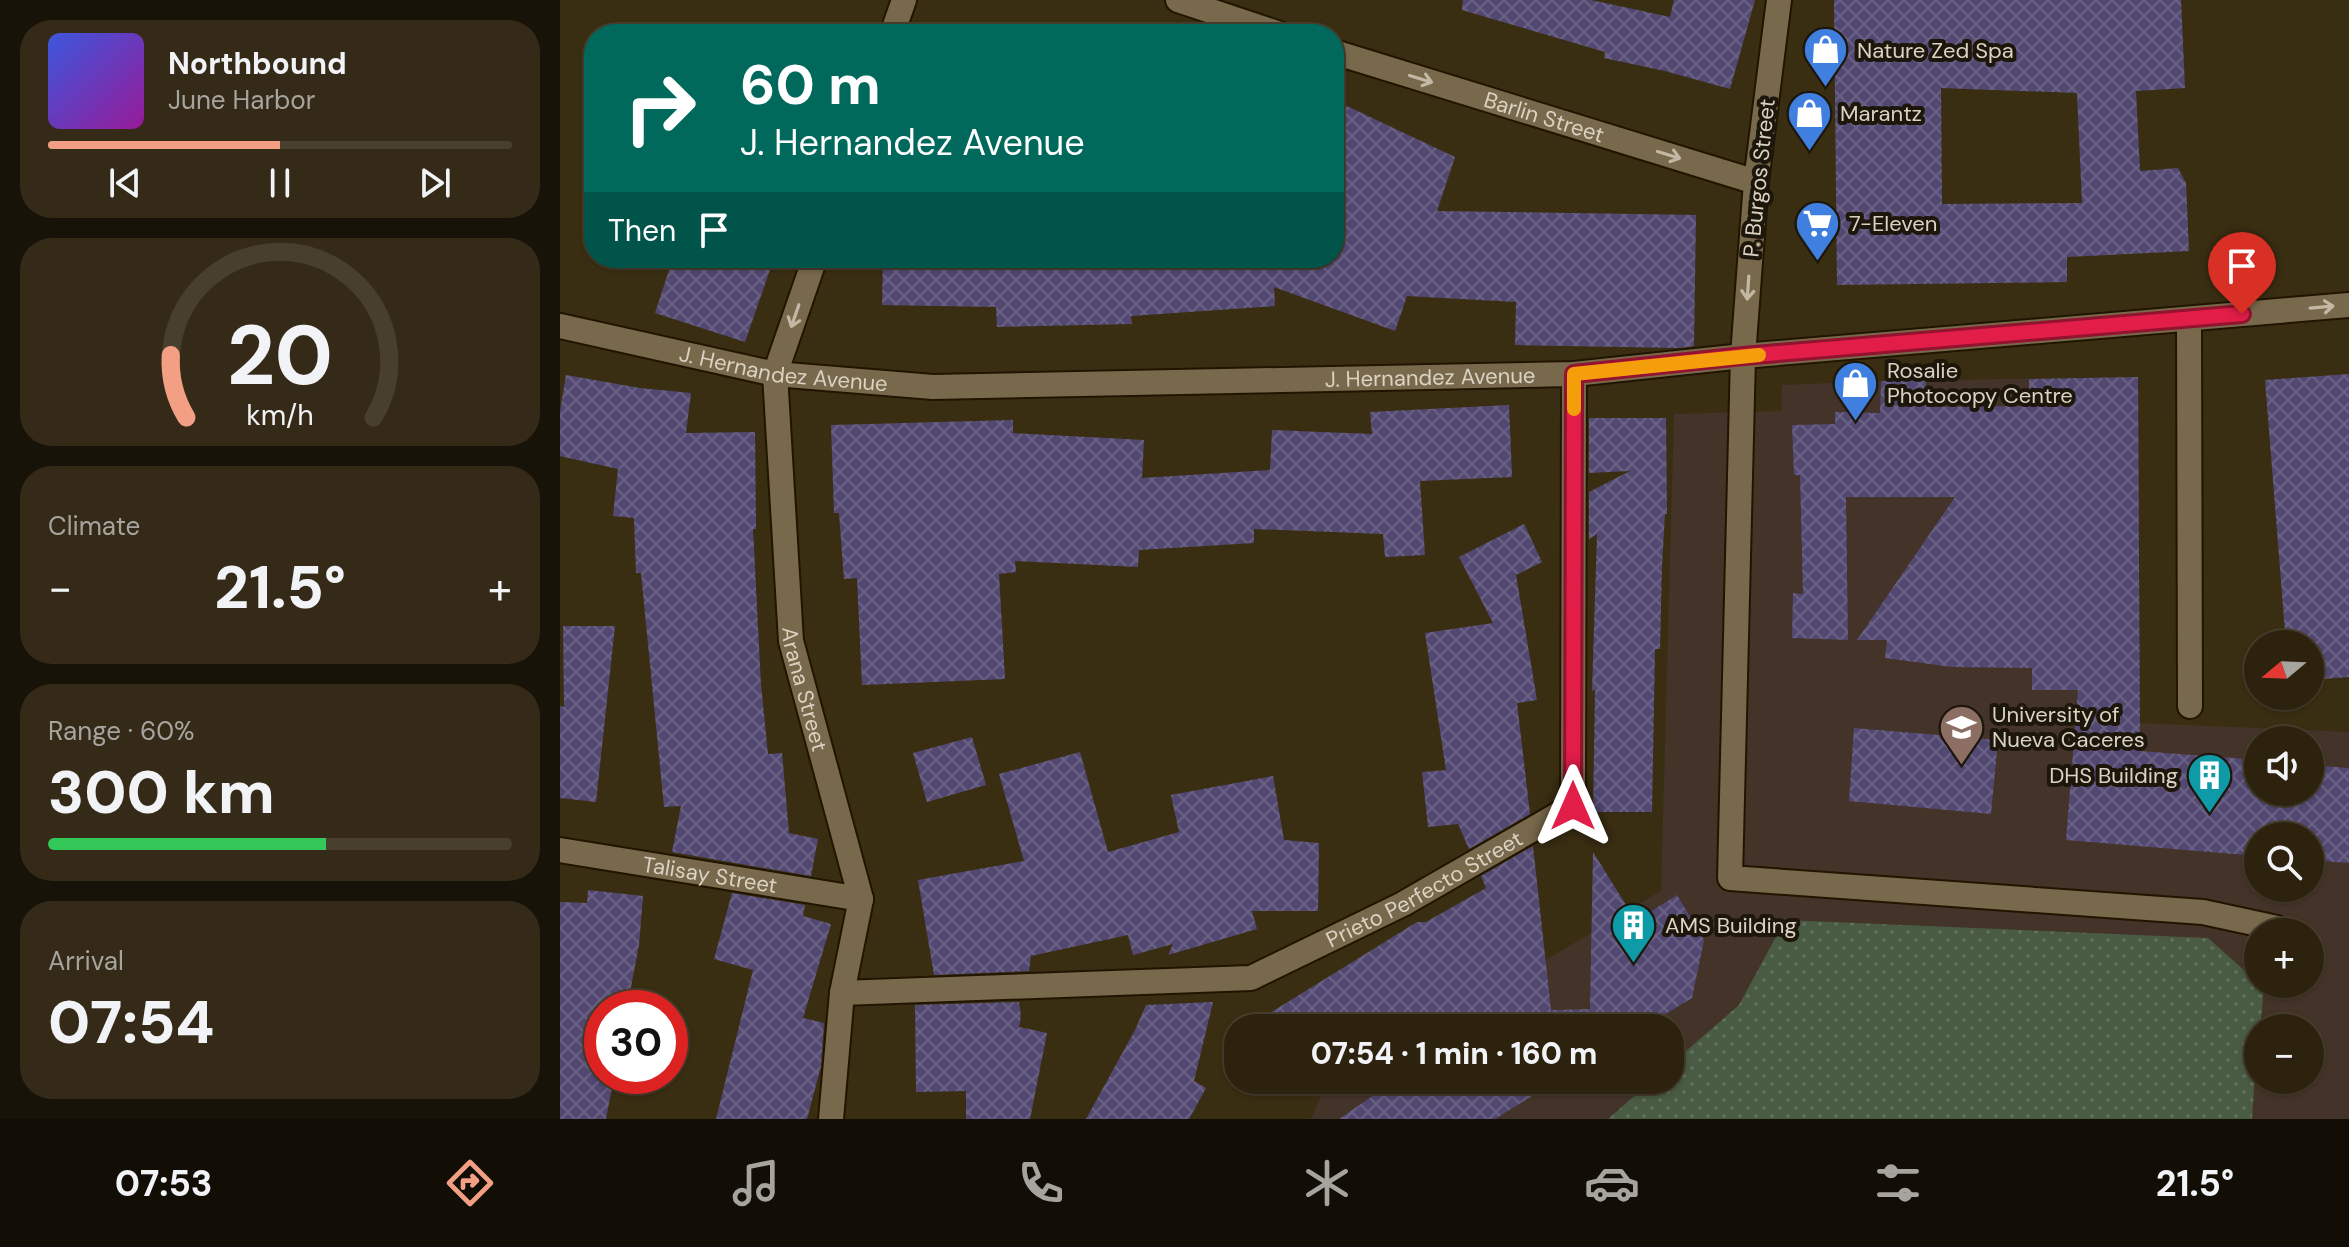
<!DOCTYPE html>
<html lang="en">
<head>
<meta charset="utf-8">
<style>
  body { margin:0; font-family:"DM Sans",sans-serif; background:#342a17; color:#f1f3f6; height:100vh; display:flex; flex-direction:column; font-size:30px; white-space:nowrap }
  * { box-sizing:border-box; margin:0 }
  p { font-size:26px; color:#a6a49e }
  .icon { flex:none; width:44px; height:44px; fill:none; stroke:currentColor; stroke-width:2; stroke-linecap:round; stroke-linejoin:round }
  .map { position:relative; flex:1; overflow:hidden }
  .details { display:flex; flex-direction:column; gap:20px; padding:20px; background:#181308; width:560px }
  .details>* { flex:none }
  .guide { position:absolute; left:24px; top:24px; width:760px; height:244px; border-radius:32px; box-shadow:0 2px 6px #0004,0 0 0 2px #483f2e; background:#00695c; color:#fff; overflow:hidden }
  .needle { width:52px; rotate:251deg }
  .controls { position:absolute; left:1684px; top:630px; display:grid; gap:16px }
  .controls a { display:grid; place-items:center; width:80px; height:80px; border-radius:50%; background:#2c220e; box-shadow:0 2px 6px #0004,0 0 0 2px #483f2e; font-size:40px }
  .speed { position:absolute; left:24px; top:990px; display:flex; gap:16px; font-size:40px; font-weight:700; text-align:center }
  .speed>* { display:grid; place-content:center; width:104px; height:104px; border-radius:50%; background:#2c220e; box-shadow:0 2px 6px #0004,0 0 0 2px #483f2e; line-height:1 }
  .speed .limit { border:12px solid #d22; background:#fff; color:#111 }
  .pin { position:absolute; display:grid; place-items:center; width:68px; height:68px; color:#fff; margin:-82px -34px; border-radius:50% 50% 50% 0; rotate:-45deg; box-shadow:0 0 8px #0007 }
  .pin .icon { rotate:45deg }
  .me { position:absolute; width:88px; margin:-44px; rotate:0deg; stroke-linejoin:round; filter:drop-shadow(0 0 6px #0008) }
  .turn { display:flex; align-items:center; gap:28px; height:168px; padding:0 24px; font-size:36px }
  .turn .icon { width:104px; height:104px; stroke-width:2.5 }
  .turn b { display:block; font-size:56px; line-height:68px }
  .then { display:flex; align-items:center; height:76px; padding:0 24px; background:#0003; gap:16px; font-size:30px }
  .big { font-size:60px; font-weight:800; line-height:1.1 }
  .details .tile { flex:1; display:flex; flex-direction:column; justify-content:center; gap:12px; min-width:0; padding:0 28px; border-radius:32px; background:#342a17 }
  .details .dial { align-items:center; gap:0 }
  .dial svg { height:208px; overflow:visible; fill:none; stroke:#483f2e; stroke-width:7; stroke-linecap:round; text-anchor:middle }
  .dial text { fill:#f1f3f6; stroke:none }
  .song { display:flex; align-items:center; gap:24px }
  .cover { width:96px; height:96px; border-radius:12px; background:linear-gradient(135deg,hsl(230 70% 55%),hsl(300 70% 35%)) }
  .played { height:8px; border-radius:4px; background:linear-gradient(90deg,#f39f84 50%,#483f2e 50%) }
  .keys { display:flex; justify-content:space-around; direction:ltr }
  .heat { display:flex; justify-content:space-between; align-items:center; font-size:44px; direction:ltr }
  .charge { height:12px; border-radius:6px; background:linear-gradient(90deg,#34c759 60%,#483f2e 0) }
  .trip { position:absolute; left:664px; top:1014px; width:460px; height:80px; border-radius:32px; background:#2c220e; box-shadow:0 2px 6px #0004,0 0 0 2px #483f2e; font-weight:800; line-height:80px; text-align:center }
  .menu { display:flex; height:128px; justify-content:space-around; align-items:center; background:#120e06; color:#a6a49e }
  .menu .icon { width:56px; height:56px }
  .menu .active { color:#f39f84 }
  .menu b { font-size:36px; color:#f1f3f6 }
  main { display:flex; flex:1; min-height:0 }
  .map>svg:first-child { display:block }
  .education { fill:#443328; fill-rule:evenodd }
  .grass { fill:url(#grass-dots) }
  .building { fill:url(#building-cross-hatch); fill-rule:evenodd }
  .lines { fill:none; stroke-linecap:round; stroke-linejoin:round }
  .minor-casing { stroke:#211500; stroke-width:28 }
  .minor { stroke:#78694c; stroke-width:24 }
  .oneway { stroke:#c2b8a4 }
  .route-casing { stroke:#92132f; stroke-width:20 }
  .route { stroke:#e11d48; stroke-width:14 }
  .slow { stroke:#f59e0b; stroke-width:14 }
  .labels { text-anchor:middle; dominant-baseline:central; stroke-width:8; stroke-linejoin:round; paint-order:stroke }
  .poi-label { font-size:22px; fill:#dad2c2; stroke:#1d170b; text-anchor:start }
  .street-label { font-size:22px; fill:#dad2c2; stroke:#1d170b }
</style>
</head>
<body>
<main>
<section class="details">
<div class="tile">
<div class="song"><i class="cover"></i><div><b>Northbound</b><p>June Harbor</p></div></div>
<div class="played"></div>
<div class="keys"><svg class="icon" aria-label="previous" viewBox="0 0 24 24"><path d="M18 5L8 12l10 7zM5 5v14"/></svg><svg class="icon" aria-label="pause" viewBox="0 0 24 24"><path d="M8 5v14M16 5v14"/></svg><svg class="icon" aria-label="next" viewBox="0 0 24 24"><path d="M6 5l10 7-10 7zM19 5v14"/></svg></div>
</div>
<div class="tile dial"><svg viewBox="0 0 100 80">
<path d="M14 69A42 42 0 1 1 86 69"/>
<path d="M14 69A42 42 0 0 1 8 45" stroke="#f39f84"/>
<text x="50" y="56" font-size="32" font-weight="700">20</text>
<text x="50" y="72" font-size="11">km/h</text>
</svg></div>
<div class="tile"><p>Climate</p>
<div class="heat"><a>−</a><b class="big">21.5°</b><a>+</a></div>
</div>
<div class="tile"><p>Range · 60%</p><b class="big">300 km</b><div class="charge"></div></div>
<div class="tile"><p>Arrival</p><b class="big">07:54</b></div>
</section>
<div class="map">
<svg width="1789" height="1119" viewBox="0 0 1789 1119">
  <defs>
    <pattern id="grass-dots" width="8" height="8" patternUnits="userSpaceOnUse" patternTransform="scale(2)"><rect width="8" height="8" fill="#495b43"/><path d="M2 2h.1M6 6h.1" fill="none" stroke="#63725c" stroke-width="1.8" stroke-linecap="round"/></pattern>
    <pattern id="building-cross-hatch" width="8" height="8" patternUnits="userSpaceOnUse" patternTransform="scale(2)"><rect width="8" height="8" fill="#524872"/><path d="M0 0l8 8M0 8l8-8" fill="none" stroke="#6a6284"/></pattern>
  </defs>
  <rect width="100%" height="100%" fill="#3a2e12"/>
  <path class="education" d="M1578,377L1580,723L1789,732V1119H751L761,1095L786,1080H1110V1028H873L1101,891L1114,414L1221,411L1222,385L1321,381ZM1698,740H1750V792H1698ZM1698,836H1750V888H1698ZM1698,932H1750V984H1698ZM1698,1028H1750V1080H1698Z"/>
  <path class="grass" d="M1225,920L1648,938L1704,988L1700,1028H1698L1692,1119H1048L1093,1080H1110V1065L1179,1005Z"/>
  <g class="building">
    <path d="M903,0H1031L1110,17L1114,0H1195L1170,89L1105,71L1044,58L1045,52L902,10Z"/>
    <path d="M1274,0H1621L1625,88L1576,91L1580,171L1618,168L1626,183L1629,251L1507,257V282L1277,285ZM1381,88L1517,93L1522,203L1382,204Z"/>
    <path d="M774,100L895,157L877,211L1136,215L1134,346L1119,348L955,345L956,302L847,296L835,331L714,287L715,306L571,316L572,324L437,327L436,307L322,305L323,258H774Z"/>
    <path d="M113,258H214L185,342L95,313Z"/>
    <path d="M1789,374V677L1750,680V644H1726L1705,380Z"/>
    <path d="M6,375L80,388L131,393L126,433L195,432L196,529H193L201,685L208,754L222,753L229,833L258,839L251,876L112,852L121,806L104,807L81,573H76L74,518L53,516L58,469L0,456V411Z"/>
    <path d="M1578,377L1580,751L1698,760V792H1750V765L1789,768V863L1750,860V836H1698V856L1506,840L1518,690H1472V668L1392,667L1325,658L1327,640H1297L1395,497H1286L1288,640L1232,638L1233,593L1243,594L1240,475H1234L1232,425L1275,424V412L1320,413L1321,381L1366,380V407L1469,406V379Z"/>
    <path d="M949,405L952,477L860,481L865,555L825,557L823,534L694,529V543L579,550L578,567L455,561L456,572L439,574L445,679L302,685L297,578L284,579L279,513H274L271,425L453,420V433L584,440L582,478L710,470L712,430L812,434L810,412Z"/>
    <path d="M1029,418H1106L1107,514H1105L1102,566L1100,649H1095L1092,812H1033L1035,690L1032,691L1037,534L1029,539V492L1070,471L1029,473Z"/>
    <path d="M964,524L982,562L956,575L977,700L957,703L970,814L909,849L898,824L868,827L862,772L886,770L865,633L933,623L899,557Z"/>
    <path d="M3,626H55L36,802L0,798V706L4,707Z"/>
    <path d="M1294,728L1438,740L1431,814L1289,801Z"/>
    <path d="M412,737L426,785L367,802L353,753Z"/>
    <path d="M520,752L548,852L619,832L611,795L713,776L724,840L759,843L758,911H692L697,929L608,955L613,944L573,955L568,935L471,956L469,971L374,975L358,880L464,861L439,774Z"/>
    <path d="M973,846L991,1010L1030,1009L1033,852L1076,921L1117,895L1144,940L1132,998L1082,1028H686L857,922H866L926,888L921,876Z"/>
    <path d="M28,890L83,896L79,945L67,1008H42V1076L54,1077L46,1119H0V902L27,903Z"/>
    <path d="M172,893L245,905L243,916L271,924L243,1018L264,1023L261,1066L247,1119H156L193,970L154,959Z"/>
    <path d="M459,1002L461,1016L459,1027L487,1033L470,1119H406V1091L356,1092L355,1005Z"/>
    <path d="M653,1002L634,1081L646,1088L629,1119H526L575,1030L586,1005Z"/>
    <path d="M836,1080H998L935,1119H779Z"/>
  </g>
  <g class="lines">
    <defs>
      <g id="minor">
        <path d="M618,0L720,34"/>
        <path d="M1219,0L1196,182L1183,356L1170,878L1643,912L1717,928L1721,932"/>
        <path d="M332,34L344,0"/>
        <path id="s1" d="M774,52L1196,182"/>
        <path id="s2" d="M255,258L215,374L231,641L301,899L282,993L271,1119"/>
        <path d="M1629,319L1630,706"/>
        <path id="s3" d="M0,326L215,374L373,387L1014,374L1183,356L1789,305"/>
        <path id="s4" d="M0,850L301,899"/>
        <path id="s5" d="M282,993L691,978L843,904L1013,806L1014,374"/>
      </g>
    </defs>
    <use href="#minor" class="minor-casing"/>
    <use href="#minor" class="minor"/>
  </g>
  <defs><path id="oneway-shaft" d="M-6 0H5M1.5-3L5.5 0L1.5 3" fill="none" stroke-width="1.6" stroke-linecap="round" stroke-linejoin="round" transform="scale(2)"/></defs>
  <g class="oneway">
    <use href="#oneway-shaft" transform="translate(861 79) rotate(17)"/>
    <use href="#oneway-shaft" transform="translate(1109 155) rotate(17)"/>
    <use href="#oneway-shaft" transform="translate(1188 288) rotate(94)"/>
    <use href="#oneway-shaft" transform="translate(1762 307) rotate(-5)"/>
    <use href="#oneway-shaft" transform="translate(235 316) rotate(109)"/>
  </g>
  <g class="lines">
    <defs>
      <path id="route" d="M1013,806L1014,374L1183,356L1682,314"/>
    </defs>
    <use href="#route" class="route-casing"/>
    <use href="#route" class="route"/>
    <path class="slow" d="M1014,409V374L1199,355"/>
  </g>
  <defs>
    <symbol id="shop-pin" viewBox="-11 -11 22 30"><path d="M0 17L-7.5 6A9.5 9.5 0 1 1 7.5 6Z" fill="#3f7fe0" stroke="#1d170b"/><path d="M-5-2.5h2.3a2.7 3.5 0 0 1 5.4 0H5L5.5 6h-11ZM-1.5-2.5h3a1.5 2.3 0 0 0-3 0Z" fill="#fff"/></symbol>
    <symbol id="supermarket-pin" viewBox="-11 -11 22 30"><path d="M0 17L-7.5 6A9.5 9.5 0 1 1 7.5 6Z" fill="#3f7fe0" stroke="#1d170b"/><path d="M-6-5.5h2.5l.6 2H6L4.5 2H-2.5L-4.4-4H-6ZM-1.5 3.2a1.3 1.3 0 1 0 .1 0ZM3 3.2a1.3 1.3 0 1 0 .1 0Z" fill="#fff"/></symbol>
    <symbol id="university-pin" viewBox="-11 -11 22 30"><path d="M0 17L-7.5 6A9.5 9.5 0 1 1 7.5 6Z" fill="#8d6e63" stroke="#1d170b"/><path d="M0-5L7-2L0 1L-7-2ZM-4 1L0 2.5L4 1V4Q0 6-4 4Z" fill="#fff"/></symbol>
    <symbol id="building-pin" viewBox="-11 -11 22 30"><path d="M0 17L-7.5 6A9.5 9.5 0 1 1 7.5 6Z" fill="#0f9aa8" stroke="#1d170b"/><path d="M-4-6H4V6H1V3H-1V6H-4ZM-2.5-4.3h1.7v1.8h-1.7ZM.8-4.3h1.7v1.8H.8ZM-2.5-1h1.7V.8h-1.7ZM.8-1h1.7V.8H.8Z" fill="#fff"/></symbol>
  </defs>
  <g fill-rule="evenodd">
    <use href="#shop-pin" x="1240" y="24" width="51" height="69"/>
    <use href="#shop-pin" x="1224" y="88" width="51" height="69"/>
    <use href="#supermarket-pin" x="1232" y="198" width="51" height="69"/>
    <use href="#shop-pin" x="1270" y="358" width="51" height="69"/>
    <use href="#university-pin" x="1376" y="702" width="51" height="69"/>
    <use href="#building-pin" x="1624" y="750" width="51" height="69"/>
    <use href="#building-pin" x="1048" y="900" width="51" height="69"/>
  </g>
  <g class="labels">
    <g class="poi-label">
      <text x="1297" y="50">Nature Zed Spa</text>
      <text x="1280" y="113">Marantz</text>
      <text x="1289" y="223">7-Eleven</text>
      <text x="1327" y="370">Rosalie<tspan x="1327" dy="25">Photocopy Centre</tspan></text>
      <text x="1432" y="714">University of<tspan x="1432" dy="25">Nueva Caceres</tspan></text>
      <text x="1618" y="775" text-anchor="end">DHS Building</text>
      <text x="1105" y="925">AMS Building</text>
    </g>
    <g class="street-label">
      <text stroke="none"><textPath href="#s1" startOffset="220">Barlin Street</textPath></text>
      <text transform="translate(1199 178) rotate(-84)">P. Burgos Street</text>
      <text stroke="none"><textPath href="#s3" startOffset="228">J. Hernandez Avenue</textPath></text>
      <text stroke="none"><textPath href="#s3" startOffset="876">J. Hernandez Avenue</textPath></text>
      <text stroke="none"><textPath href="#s2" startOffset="440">Arana Street</textPath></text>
      <text stroke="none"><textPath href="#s4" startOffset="152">Talisay Street</textPath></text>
      <text stroke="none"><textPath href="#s5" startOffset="604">Prieto Perfecto Street</textPath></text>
    </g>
  </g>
</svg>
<div class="controls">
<a><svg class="needle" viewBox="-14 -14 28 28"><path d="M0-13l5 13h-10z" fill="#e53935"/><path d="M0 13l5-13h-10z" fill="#a6a49e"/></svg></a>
<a><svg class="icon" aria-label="sound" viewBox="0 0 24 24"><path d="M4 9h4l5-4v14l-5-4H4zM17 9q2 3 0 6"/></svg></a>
<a><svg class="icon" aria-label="search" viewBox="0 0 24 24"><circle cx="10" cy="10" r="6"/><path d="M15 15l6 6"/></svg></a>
<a>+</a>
<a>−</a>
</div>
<div class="speed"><div class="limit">30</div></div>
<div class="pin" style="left:1682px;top:314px;background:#d93025"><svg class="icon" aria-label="arrive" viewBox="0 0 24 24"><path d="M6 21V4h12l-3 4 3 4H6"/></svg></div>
<svg class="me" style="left:1013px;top:806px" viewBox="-20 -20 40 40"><path d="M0-17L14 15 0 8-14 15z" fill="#e11d48" stroke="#fff" stroke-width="4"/></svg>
<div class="trip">07:54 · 1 min · 160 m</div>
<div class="guide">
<div class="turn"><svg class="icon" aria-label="right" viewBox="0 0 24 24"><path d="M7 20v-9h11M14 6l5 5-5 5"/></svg><div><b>60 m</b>J. Hernandez Avenue</div></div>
<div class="then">Then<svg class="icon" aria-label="arrive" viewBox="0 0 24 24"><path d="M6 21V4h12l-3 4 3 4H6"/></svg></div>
</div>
</div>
</main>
<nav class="menu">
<b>07:53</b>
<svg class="icon active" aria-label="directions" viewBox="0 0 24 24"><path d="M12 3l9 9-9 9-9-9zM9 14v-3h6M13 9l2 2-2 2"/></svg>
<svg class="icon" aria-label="music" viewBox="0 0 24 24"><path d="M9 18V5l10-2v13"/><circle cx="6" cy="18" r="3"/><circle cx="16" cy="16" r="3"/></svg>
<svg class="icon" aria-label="phone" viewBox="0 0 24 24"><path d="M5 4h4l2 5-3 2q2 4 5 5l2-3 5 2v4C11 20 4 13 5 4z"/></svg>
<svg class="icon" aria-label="climate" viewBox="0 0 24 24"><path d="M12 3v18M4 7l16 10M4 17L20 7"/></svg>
<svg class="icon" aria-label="car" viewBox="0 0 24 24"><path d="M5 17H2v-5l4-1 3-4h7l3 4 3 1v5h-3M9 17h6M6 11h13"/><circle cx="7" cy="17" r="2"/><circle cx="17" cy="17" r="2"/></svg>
<svg class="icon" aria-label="filters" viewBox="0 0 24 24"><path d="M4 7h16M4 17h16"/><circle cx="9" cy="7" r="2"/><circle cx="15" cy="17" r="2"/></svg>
<b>21.5°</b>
</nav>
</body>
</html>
